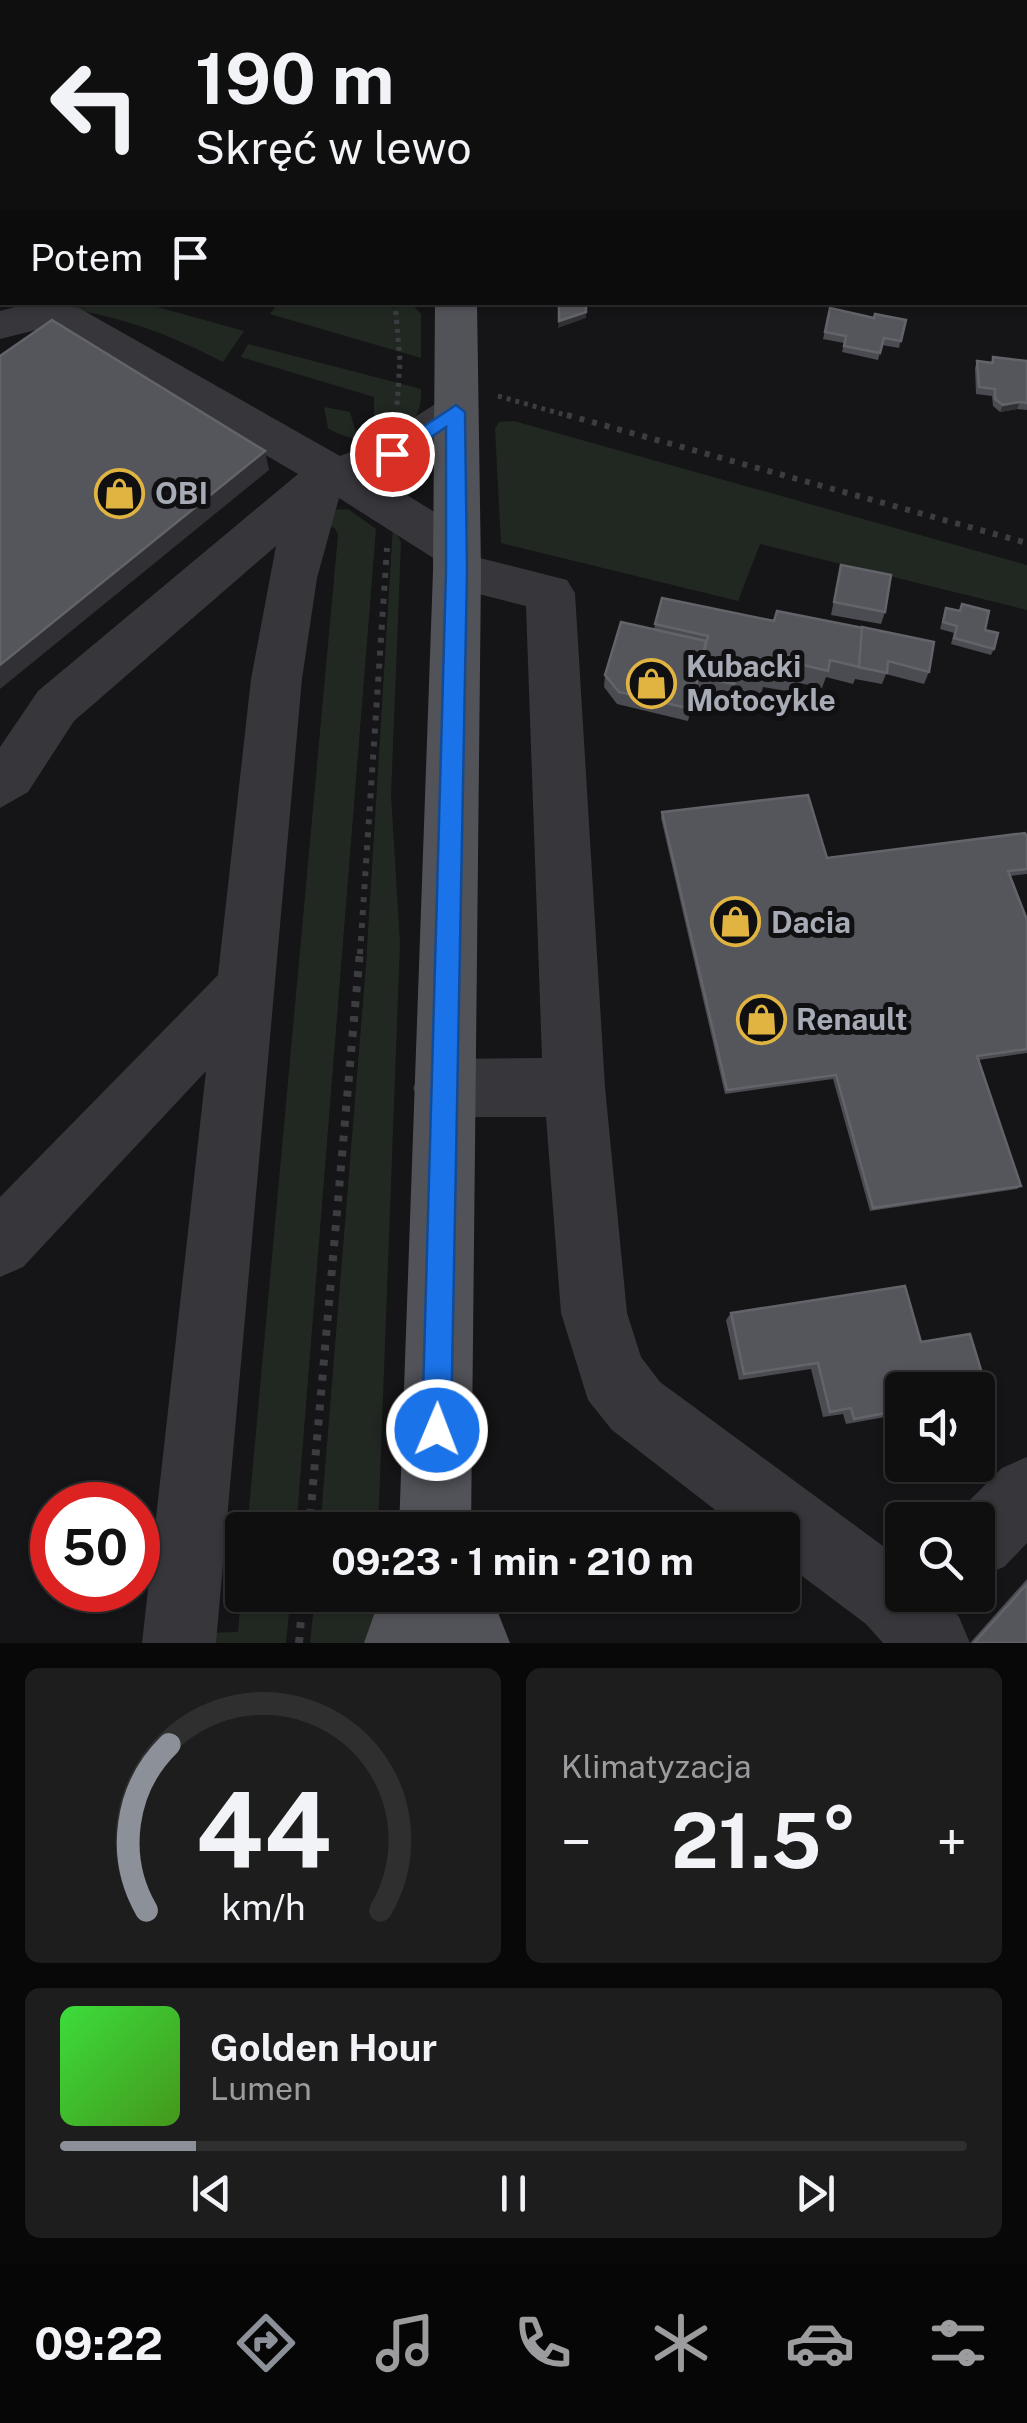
<!DOCTYPE html>
<html lang="pl">
<head>
<meta charset="utf-8">
<style>
  body { margin:0; font-family:"Public Sans",sans-serif; background:#1e1d1e; color:#f1f3f6; height:100vh; display:flex; flex-direction:column; font-size:38px; white-space:nowrap }
  * { box-sizing:border-box; margin:0 }
  p { font-size:32px; color:#9c9c9f }
  .icon { flex:none; width:55px; height:55px; fill:none; stroke:currentColor; stroke-width:2; stroke-linecap:round; stroke-linejoin:round }
  .map { position:relative; height:1643px; overflow:hidden }
  .details { display:flex; flex-direction:column; gap:25px; padding:25px; background:#090809; flex:1 }
  .details>* { flex:none }
  .hud { position:absolute; left:0px; top:0px; width:1028px; height:305px; box-shadow:0 2px 8px #0004,0 0 0 2px #302f30; background:#100f10; color:#f1f3f6; overflow:hidden }
  .controls { position:absolute; left:885px; top:1372px; display:grid; gap:20px }
  .controls a { display:grid; place-items:center; width:110px; height:110px; border-radius:10px; background:#100f10; box-shadow:0 2px 8px #0004,0 0 0 2px #302f30; font-size:50px }
  .speed { position:absolute; left:30px; top:1482px; display:flex; gap:20px; font-size:50px; font-weight:700; text-align:center }
  .speed>* { display:grid; place-content:center; width:130px; height:130px; border-radius:50%; background:#100f10; box-shadow:0 2px 8px #0004,0 0 0 2px #302f30; line-height:1 }
  .speed .limit { border:15px solid #d22; background:#fff; color:#111 }
  .pin { position:absolute; display:grid; place-items:center; width:85px; height:85px; color:#fff; margin:-42px; border:5px solid #fff; border-radius:50%; box-shadow:0 2px 10px #0007 }
  .me { position:absolute; width:110px; margin:-55px; rotate:1deg; stroke-linejoin:round; filter:drop-shadow(0 0 8px #0008) }
  .turn { display:flex; align-items:center; gap:35px; height:210px; padding:0 30px; font-size:45px }
  .turn .icon { width:130px; height:130px; stroke-width:2.5 }
  .turn b { display:block; font-size:70px; line-height:85px }
  .then { display:flex; align-items:center; height:95px; padding:0 30px; background:#0003; gap:20px; font-size:38px }
  .big { font-size:75px; font-weight:700; line-height:1.1 }
  .details .widget { flex:1; display:flex; flex-direction:column; justify-content:center; gap:15px; min-width:0; padding:0 35px; border-radius:15px; background:#1e1d1e }
  .details .dial { align-items:center; gap:0 }
  .dial svg { height:260px; overflow:visible; fill:none; stroke:#302f30; stroke-width:7; stroke-linecap:round; text-anchor:middle }
  .dial text { fill:#f1f3f6; stroke:none }
  .song { display:flex; align-items:center; gap:30px }
  .cover { width:120px; height:120px; border-radius:15px; background:linear-gradient(135deg,hsl(120 70% 55%),hsl(100 70% 35%)) }
  .played { height:10px; border-radius:5px; background:linear-gradient(90deg,#8c9099 15%,#302f30 15%) }
  .keys { display:flex; justify-content:space-around; direction:ltr }
  .heat { display:flex; justify-content:space-between; align-items:center; font-size:55px; direction:ltr }
  .details .tiles { flex:1; display:grid; gap:25px; grid-template-columns:1fr 1fr }
  .widget:last-child { grid-column:span 2 }
  .trip { position:absolute; left:225px; top:1512px; width:575px; height:100px; border-radius:10px; background:#100f10; box-shadow:0 2px 8px #0004,0 0 0 2px #302f30; font-weight:700; line-height:100px; text-align:center }
  .tabs { display:flex; height:160px; justify-content:space-around; align-items:center; background:#060606; color:#9c9c9f }
  .tabs .icon { width:70px; height:70px }
  .tabs .selected { color:#8c9099 }
  .tabs b { font-size:45px; color:#f1f3f6 }
  .map>svg:first-child { display:block }
  .green { fill:#212822 }
  .lines { fill:none; stroke-linecap:round; stroke-linejoin:round }
  .path-far2 { stroke:#3c3d41; stroke-width:5; stroke-dasharray:4 5; stroke-linecap:butt }
  .path-far1 { stroke:#3c3d41; stroke-width:6; stroke-dasharray:5 8; stroke-linecap:butt }
  .path { stroke:#3c3d41; stroke-width:8; stroke-dasharray:6 9; stroke-linecap:butt }
  .minor { fill:#36363b; fill-rule:evenodd }
  .major { fill:#525359; fill-rule:evenodd }
  .wall { fill:#4b4c51 }
  .shaded-wall { fill:#313135 }
  .building { fill:#55565b; stroke:#626469; stroke-width:2.5 }
  .route { fill:#1a73e8; stroke:#114b97; stroke-width:2.5 }
  .labels { text-anchor:middle; dominant-baseline:central; stroke-width:10; stroke-linejoin:round; paint-order:stroke }
  .poi-label { font-size:30px; font-weight:bold; fill:#a7abb5; stroke:#100f11; text-anchor:start }
</style>
</head>
<body>
<div class="map">
<svg width="1027" height="1643" viewBox="0 0 1027 1643">
  <rect width="100%" height="100%" fill="#151416"/>
  <g class="green">
    <path d="M379,302L395,308V303H411L421,314V358L270,314L278,303Z"/>
    <path d="M33,303H143L244,331L223,362C153,326 110,314 33,303Z"/>
    <path d="M248,344L421,389C424,443 365,452 328,428L324,407L350,412L356,433L374,432V397L241,357Z"/>
    <path d="M514,421L1027,565V610L760,544L738,601L501,543L495,429L499,422Z"/>
    <path d="M348,509L376,529L296,1530H247L338,535L335,528L323,526L331,510Z"/>
    <path d="M393,526L401,542L391,796L400,943L378,1530H320L366,965Z"/>
    <path d="M242,1585V1595H291L286,1643H208L207,1633L238,1632Z"/>
    <path d="M315,1595H375L373,1643H310Z"/>
  </g>
  <g class="lines">
    <g class="path-far2">
      <path d="M395,302L400,361L397,406"/>
      <path d="M498,396L576,418"/>
    </g>
    <g class="path-far1">
      <path d="M567,415L1027,543"/>
      <path d="M360,954L387,548"/>
    </g>
    <g class="path">
      <path d="M309,1530L360,951"/>
      <path d="M299,1643L303,1595"/>
    </g>
    <g class="minor">
      <path d="M586,0H634L636,2H588Z"/>
      <rect x="1025" y="26" width="2" height="22"/>
      <path d="M33,302L79,308L340,456L376,442L440,401L456,396L472,401L479,412C460,443 411,465 378,477L473,536L480,549L476,557L567,580L575,593L605,1087L627,1313L641,1357L660,1382L690,1404L902,1560V1595H940L959,1617L970,1643H883L866,1624L782,1561V1530H741L612,1430L588,1400L561,1313L546,1117H444L422,1109L413,1088L422,1067L444,1059L542,1058L526,606L440,584L433,571L438,561L339,498L317,578L302,679L216,1643H142L206,1071L23,1267L0,1277V1197L218,975L251,679L276,546L74,721L28,792L0,808V747L38,691L298,474L54,331L40,329L0,339V311Z"/>
      <path d="M1027,1457V1543L1004,1567L978,1577V1520H950L1002,1468Z"/>
    </g>
    <g class="major">
      <path d="M395,0H434L436,2H397Z"/>
      <path d="M435,302H477L481,571L471,1530H399L433,571Z"/>
      <path d="M381,1595H491L510,1643H364Z"/>
    </g>
  </g>
  <g class="wall">
    <path d="M1004,0H1027V9H1025V2H1009V1Z"/>
    <path d="M830,308L874,318L906,320L899,348L882,345L878,360L842,352L844,343L823,339Z"/>
    <path d="M993,357L1027,361V410L1017,409L1000,412L993,406L992,396L976,394L975,368L977,361L991,362Z"/>
    <path d="M841,565L885,612L881,624L831,615Z"/>
    <path d="M662,598L929,672L924,684L886,674L882,684L855,679L853,684L826,677L822,688L795,682L792,692L763,687L761,696L732,691L730,701L695,694L698,678L688,721L617,704L604,687L605,675L654,629Z"/>
    <path d="M962,604L985,630L994,649L991,655L951,644L954,633L940,629L946,608L959,611Z"/>
    <path d="M662,812L827,858L1027,837V874L1010,876L1027,920V1053L979,1060L1021,1186L1017,1189L870,1211L833,1079L725,1094L661,818Z"/>
    <path d="M731,1313L921,1342L989,1396L978,1402V1390H902V1414L846,1424L843,1414L823,1417L811,1369L739,1380L726,1320Z"/>
    <path d="M1027,1579V1643H970Z"/>
  </g>
  <g class="shaded-wall">
    <path d="M586,312V318L558,328L559,321Z"/>
    <path d="M1020,402L1017,409L1000,412L1003,405Z"/>
    <path d="M265,451L269,470L0,689V665Z"/>
  </g>
  <g class="building">
    <path d="M0,89L2,90V108L0,106Z"/>
    <path d="M559,302H586V312L559,321Z"/>
    <path d="M830,308L874,318L875,314L906,320L901,341L884,338L880,353L844,346L846,336L825,332Z"/>
    <path d="M52,320L265,451L0,665V356Z"/>
    <path d="M993,357L1027,361V403L1020,402L1003,405L995,399V389L979,387L977,361L993,363Z"/>
    <path d="M841,565L891,575L885,612L834,602Z"/>
    <path d="M662,598L774,621L777,611L863,628L859,667L830,660L828,671L799,664L797,675L768,670L765,679L736,674L734,684L699,677L708,636L655,624Z"/>
    <path d="M962,604L989,611L985,630L998,633L994,649L954,638L957,626L943,622L946,608L960,611Z"/>
    <path d="M621,622L706,641L691,709L619,692L605,675Z"/>
    <path d="M862,627L934,642L929,672L888,661L887,673L858,667H859Z"/>
    <path d="M808,795L827,858L1025,833L1027,837V869L1008,871L1027,920V1049L977,1056L1021,1186L873,1208L836,1075L727,1090L662,812Z"/>
    <path d="M905,1286L921,1342L970,1334L989,1396L978,1398V1390H902V1410L854,1419L851,1408L830,1412L818,1363L744,1374L731,1313Z"/>
    <path d="M1027,1584V1643H974Z"/>
  </g>
  <path class="route" d="M456,405L465,412L467,571L451,1430L447,1440L437,1444L427,1440L422,1430L446,571V427L399,459L392,461L382,454Z"/>
  <defs>
    <symbol id="shop-ring" viewBox="-11 -11 22 22"><circle r="9.5" fill="#100f11" stroke="#e1b442" stroke-width="1.5"/><path d="M-5-2.5h2.3a2.7 3.5 0 0 1 5.4 0H5L5.5 6h-11ZM-1.5-2.5h3a1.5 2.3 0 0 0-3 0Z" fill="#e1b442"/></symbol>
  </defs>
  <g fill-rule="evenodd">
    <use href="#shop-ring" x="92" y="466" width="55" height="55"/>
    <use href="#shop-ring" x="624" y="656" width="55" height="55"/>
    <use href="#shop-ring" x="708" y="894" width="55" height="55"/>
    <use href="#shop-ring" x="734" y="992" width="55" height="55"/>
  </g>
  <g class="labels">
    <g class="poi-label">
      <text x="155" y="493">OBI</text>
      <text x="686" y="666">Kubacki<tspan x="686" dy="34">Motocykle</tspan></text>
      <text x="771" y="922">Dacia</text>
      <text x="796" y="1019">Renault</text>
    </g>
  </g>
</svg>
<div class="controls">
<a><svg class="icon" aria-label="sound" viewBox="0 0 24 24"><path d="M4 9h4l5-4v14l-5-4H4zM17 9q2 3 0 6"/></svg></a>
<a><svg class="icon" aria-label="search" viewBox="0 0 24 24"><circle cx="10" cy="10" r="6"/><path d="M15 15l6 6"/></svg></a>
</div>
<div class="speed"><div class="limit">50</div></div>
<div class="pin" style="left:392px;top:454px;background:#d93025"><svg class="icon" aria-label="arrive" viewBox="0 0 24 24"><path d="M6 21V4h12l-3 4 3 4H6"/></svg></div>
<svg class="me" style="left:437px;top:1430px" viewBox="-20 -20 40 40"><circle r="17" fill="#1a73e8" stroke="#fff" stroke-width="3"/><path d="M0-11L8 9 0 5-8 9z" fill="#fff"/></svg>
<div class="trip">09:23 · 1 min · 210 m</div>
<div class="hud">
<div class="turn"><svg class="icon" aria-label="left" viewBox="0 0 24 24"><path d="M17 20v-9H6M10 6l-5 5 5 5"/></svg><div><b>190 m</b>Skręć w lewo</div></div>
<div class="then">Potem<svg class="icon" aria-label="arrive" viewBox="0 0 24 24"><path d="M6 21V4h12l-3 4 3 4H6"/></svg></div>
</div>
</div>
<section class="details">
<div class="tiles">
<div class="widget dial"><svg viewBox="0 0 100 80">
<path d="M14 69A42 42 0 1 1 86 69"/>
<path d="M14 69A42 42 0 0 1 21 18" stroke="#8c9099"/>
<text x="50" y="56" font-size="32" font-weight="700">44</text>
<text x="50" y="72" font-size="11">km/h</text>
</svg></div>
<div class="widget"><p>Klimatyzacja</p>
<div class="heat"><a>−</a><b class="big">21.5°</b><a>+</a></div>
</div>
<div class="widget">
<div class="song"><i class="cover"></i><div><b>Golden Hour</b><p>Lumen</p></div></div>
<div class="played"></div>
<div class="keys"><svg class="icon" aria-label="previous" viewBox="0 0 24 24"><path d="M18 5L8 12l10 7zM5 5v14"/></svg><svg class="icon" aria-label="pause" viewBox="0 0 24 24"><path d="M8 5v14M16 5v14"/></svg><svg class="icon" aria-label="next" viewBox="0 0 24 24"><path d="M6 5l10 7-10 7zM19 5v14"/></svg></div>
</div>
</div>
</section>
<nav class="tabs">
<b>09:22</b>
<svg class="icon selected" aria-label="directions" viewBox="0 0 24 24"><path d="M12 3l9 9-9 9-9-9zM9 14v-3h6M13 9l2 2-2 2"/></svg>
<svg class="icon" aria-label="music" viewBox="0 0 24 24"><path d="M9 18V5l10-2v13"/><circle cx="6" cy="18" r="3"/><circle cx="16" cy="16" r="3"/></svg>
<svg class="icon" aria-label="phone" viewBox="0 0 24 24"><path d="M5 4h4l2 5-3 2q2 4 5 5l2-3 5 2v4C11 20 4 13 5 4z"/></svg>
<svg class="icon" aria-label="climate" viewBox="0 0 24 24"><path d="M12 3v18M4 7l16 10M4 17L20 7"/></svg>
<svg class="icon" aria-label="car" viewBox="0 0 24 24"><path d="M5 17H2v-5l4-1 3-4h7l3 4 3 1v5h-3M9 17h6M6 11h13"/><circle cx="7" cy="17" r="2"/><circle cx="17" cy="17" r="2"/></svg>
<svg class="icon" aria-label="filters" viewBox="0 0 24 24"><path d="M4 7h16M4 17h16"/><circle cx="9" cy="7" r="2"/><circle cx="15" cy="17" r="2"/></svg>
</nav>
</body>
</html>
